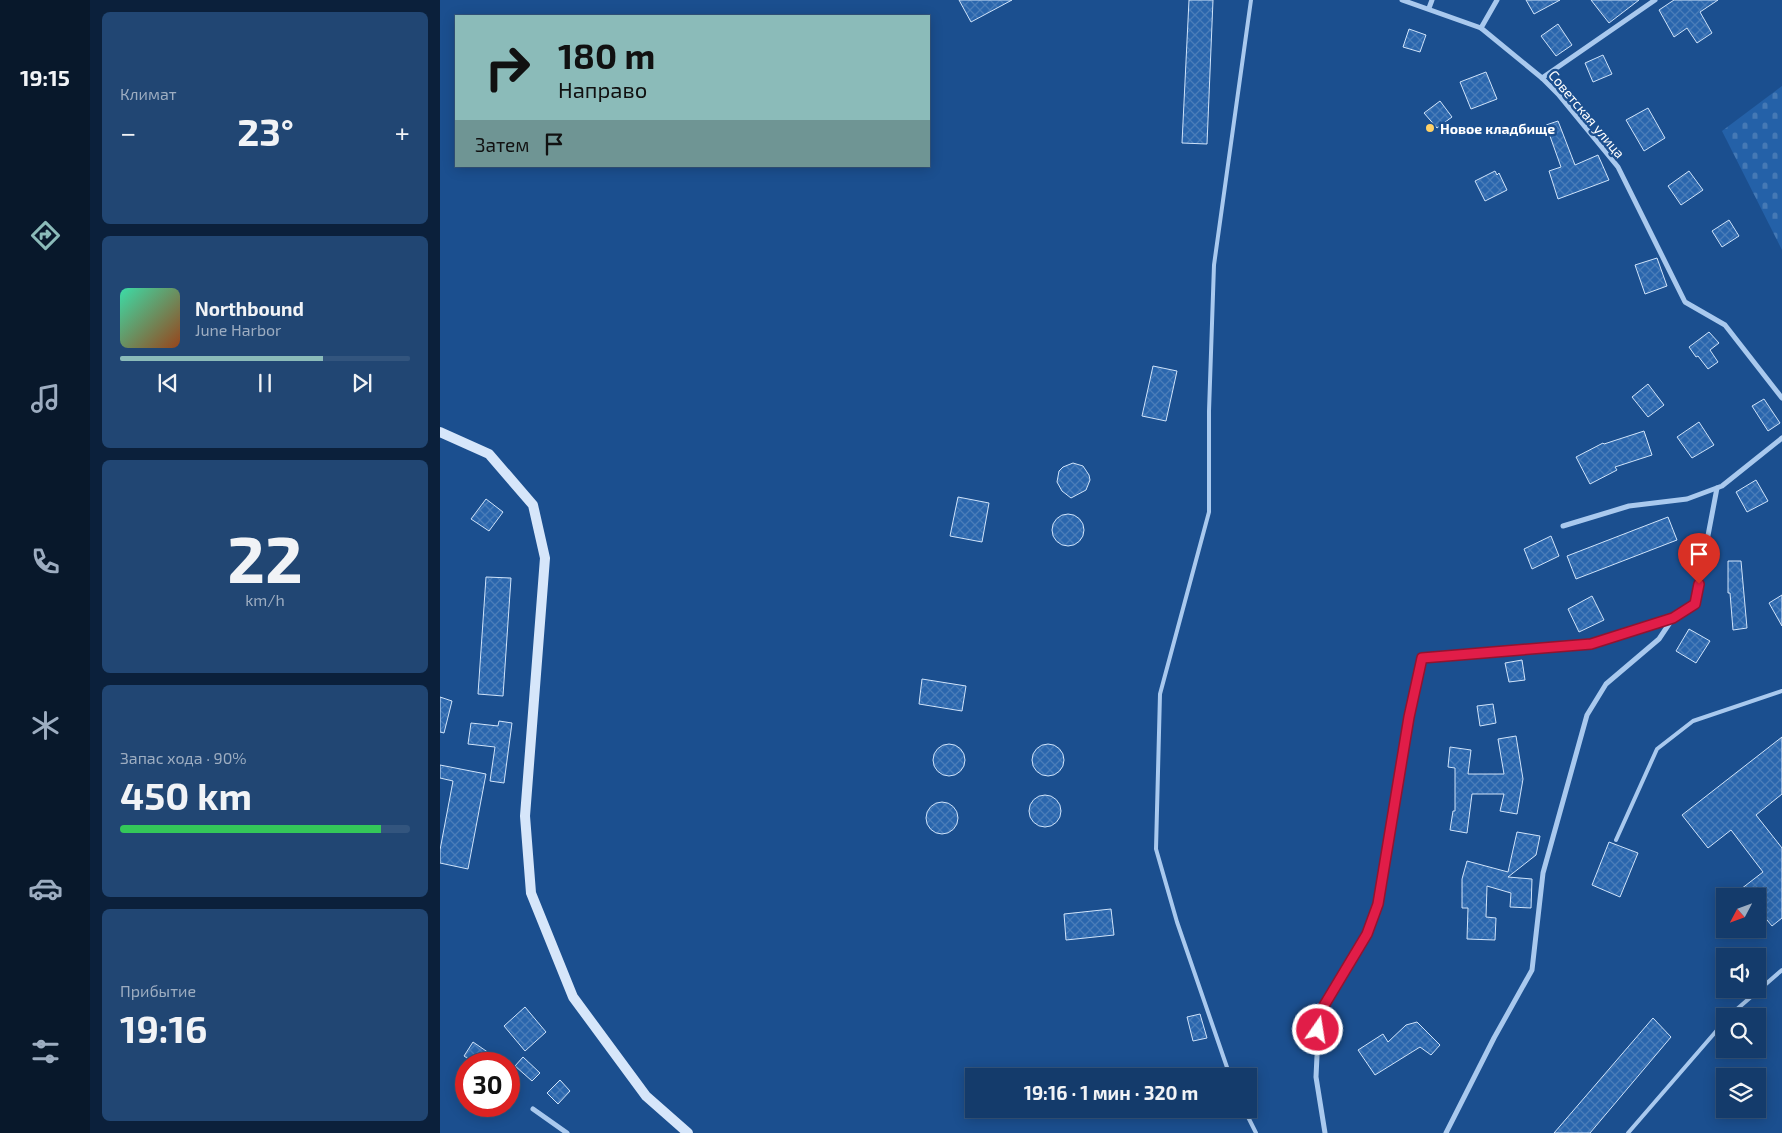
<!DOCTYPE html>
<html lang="ru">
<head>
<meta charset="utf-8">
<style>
  body { margin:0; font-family:"Exo 2",sans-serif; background:#214673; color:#f1f3f6; height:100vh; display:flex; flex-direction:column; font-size:19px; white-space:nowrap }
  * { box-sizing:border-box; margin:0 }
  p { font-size:16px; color:#9dadc1 }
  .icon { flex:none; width:28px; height:28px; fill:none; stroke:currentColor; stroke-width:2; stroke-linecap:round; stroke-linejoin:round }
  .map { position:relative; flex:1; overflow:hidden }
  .side { display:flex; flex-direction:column; gap:12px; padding:12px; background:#0b203b; width:350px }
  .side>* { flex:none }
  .banner { position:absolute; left:15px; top:15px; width:475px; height:152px; border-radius:0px; box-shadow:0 2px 12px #0003,0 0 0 1px #33557e; background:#8bbbb9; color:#111; overflow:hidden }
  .needle { width:32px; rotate:229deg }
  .fabs { position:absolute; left:1276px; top:888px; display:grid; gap:10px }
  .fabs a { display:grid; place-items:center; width:50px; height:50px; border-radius:0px; background:#143b6b; box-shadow:0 2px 12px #0003,0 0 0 1px #33557e; font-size:25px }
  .speed { position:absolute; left:15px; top:1052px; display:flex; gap:10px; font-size:25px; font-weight:700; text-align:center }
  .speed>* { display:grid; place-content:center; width:65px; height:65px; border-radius:50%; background:#143b6b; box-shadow:0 2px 12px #0003,0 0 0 1px #33557e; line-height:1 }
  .speed .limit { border:8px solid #d22; background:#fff; color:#111 }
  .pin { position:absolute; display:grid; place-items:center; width:42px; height:42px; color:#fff; margin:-51px -21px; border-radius:50% 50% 50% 0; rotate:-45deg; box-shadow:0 0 5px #0007 }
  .pin .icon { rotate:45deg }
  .me { position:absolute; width:55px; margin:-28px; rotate:13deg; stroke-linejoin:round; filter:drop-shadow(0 0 4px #0008) }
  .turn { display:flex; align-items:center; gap:18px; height:105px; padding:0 20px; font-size:22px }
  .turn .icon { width:65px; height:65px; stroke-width:2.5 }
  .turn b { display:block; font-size:35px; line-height:42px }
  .then { display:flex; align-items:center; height:48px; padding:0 20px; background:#0003; gap:10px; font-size:19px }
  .big { font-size:38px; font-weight:700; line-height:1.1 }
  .side .widget { flex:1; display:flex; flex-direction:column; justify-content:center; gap:8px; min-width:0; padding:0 18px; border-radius:8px; background:#214673 }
  .side .dial { align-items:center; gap:0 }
  .dial b { font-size:65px; line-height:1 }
  .song { display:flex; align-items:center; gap:15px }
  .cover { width:60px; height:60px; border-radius:8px; background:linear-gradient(135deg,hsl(160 70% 55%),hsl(20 70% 35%)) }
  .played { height:5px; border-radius:2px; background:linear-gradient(90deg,#8bbbb9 70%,#33557e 70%) }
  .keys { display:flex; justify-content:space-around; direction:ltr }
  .heat { display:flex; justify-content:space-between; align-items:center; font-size:28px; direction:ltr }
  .charge { height:8px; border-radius:4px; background:linear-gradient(90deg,#34c759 90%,#33557e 0) }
  .trip { position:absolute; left:525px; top:1068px; width:292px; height:50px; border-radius:0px; background:#143b6b; box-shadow:0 2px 12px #0003,0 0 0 1px #33557e; font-weight:700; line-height:50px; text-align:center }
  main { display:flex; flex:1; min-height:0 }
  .tabs { display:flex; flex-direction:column; width:90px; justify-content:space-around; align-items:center; background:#08182b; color:#9dadc1 }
  .tabs .icon { width:35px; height:35px }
  .tabs .selected { color:#8bbbb9 }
  .tabs b { font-size:22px; color:#f1f3f6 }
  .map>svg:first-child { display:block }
  .cemetery { fill:url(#cemetery-stones) }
  .building { fill:url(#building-cross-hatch); stroke:#cfe3fa }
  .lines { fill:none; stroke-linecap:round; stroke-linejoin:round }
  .service { stroke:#a9c9ee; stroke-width:4 }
  .minor { stroke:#a9c9ee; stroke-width:5 }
  .secondary { stroke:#d6e6fa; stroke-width:10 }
  .route-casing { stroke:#92132f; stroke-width:12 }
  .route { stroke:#e11d48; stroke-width:9 }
  .poi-dot { fill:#ffd166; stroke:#1b4f8f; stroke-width:2 }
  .labels { text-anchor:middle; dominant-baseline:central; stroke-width:5; stroke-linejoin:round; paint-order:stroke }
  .street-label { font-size:14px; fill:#fff; stroke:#1b4f8f }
  .poi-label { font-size:14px; font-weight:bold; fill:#fff; stroke:#1b4f8f; text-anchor:start }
</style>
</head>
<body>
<main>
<nav class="tabs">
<b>19:15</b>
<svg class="icon selected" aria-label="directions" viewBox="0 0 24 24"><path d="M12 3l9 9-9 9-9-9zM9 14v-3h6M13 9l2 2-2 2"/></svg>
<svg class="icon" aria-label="music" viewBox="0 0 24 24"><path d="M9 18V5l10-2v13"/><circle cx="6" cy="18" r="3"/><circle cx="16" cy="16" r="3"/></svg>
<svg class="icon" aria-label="phone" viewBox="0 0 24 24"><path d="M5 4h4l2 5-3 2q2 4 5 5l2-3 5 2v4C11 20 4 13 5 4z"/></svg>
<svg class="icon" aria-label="climate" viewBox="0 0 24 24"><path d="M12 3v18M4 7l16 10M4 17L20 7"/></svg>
<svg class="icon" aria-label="car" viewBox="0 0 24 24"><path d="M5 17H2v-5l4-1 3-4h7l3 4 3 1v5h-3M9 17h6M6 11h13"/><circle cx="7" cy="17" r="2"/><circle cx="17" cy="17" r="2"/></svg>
<svg class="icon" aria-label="filters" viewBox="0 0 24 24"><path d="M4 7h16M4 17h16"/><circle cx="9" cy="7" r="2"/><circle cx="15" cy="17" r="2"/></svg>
</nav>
<section class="side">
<div class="widget"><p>Климат</p>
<div class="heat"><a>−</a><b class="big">23°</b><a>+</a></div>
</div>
<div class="widget">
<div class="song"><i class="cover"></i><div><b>Northbound</b><p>June Harbor</p></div></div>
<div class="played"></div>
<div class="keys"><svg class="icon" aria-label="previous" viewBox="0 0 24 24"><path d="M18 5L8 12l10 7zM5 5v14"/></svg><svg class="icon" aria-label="pause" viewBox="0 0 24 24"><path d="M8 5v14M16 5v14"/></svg><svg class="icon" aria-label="next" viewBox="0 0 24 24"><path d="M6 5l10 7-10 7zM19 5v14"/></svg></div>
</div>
<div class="widget dial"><b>22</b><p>km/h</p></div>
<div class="widget"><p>Запас хода · 90%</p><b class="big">450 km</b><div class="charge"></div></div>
<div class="widget"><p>Прибытие</p><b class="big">19:16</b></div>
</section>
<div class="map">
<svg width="1342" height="1133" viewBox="0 0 1342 1133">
  <defs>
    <pattern id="cemetery-stones" width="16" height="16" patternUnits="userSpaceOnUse" patternTransform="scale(1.25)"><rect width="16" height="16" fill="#2461a8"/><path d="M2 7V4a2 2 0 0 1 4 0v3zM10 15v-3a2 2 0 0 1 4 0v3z" fill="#4579b5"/></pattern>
    <pattern id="building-cross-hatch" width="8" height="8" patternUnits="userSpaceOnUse" patternTransform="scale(1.25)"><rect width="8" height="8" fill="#2a66ad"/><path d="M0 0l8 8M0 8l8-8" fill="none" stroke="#4a7db9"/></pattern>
  </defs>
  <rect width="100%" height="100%" fill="#1b4f8f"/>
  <path class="cemetery" d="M1342,86V250L1282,131Z"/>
  <g class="building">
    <path d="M519,0H572L531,22Z"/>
    <path d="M749,0H773L767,144L742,143Z"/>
    <path d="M1086,0H1120L1094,14Z"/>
    <path d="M1151,0H1199L1169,23Z"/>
    <path d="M1234,0H1278L1260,12L1272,33L1257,43L1247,28L1234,37L1219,10Z"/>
    <path d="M1118,24L1132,45L1116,56L1101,36Z"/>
    <path d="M969,29L986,35L980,52L963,47Z"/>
    <path d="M1163,55L1172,74L1153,82L1145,63Z"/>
    <path d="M1046,72L1057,99L1031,109L1020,82Z"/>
    <path d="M1000,101L1012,117L997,128L984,113Z"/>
    <path d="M1208,108L1225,138L1204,151L1186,120Z"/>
    <path d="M1118,121L1135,165L1158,155L1169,180L1118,199L1109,171L1121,167L1106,125Z"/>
    <path d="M1055,171L1057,175L1059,173L1067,190L1045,201L1035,181Z"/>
    <path d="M1249,171L1263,190L1241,205L1228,186Z"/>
    <path d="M1289,220L1299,236L1282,247L1272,231Z"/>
    <path d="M1217,258L1227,286L1205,294L1195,265Z"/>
    <path d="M1269,332L1279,343L1270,350L1278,362L1268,369L1258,356L1256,357L1249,347Z"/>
    <path d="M713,366L737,371L726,421L702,416Z"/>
    <path d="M1208,384L1224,405L1208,417L1192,397Z"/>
    <path d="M1324,399L1340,423L1328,431L1312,406Z"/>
    <path d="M1259,422L1274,445L1252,458L1237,437Z"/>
    <path d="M1204,431L1212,455L1175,467L1177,470L1150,484L1136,457L1163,443L1164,444Z"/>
    <path d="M633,463L643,466L649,475L650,480L646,490L631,498L622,491L617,482L619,471L623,467Z"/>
    <path d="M1316,480L1328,501L1307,512L1296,492Z"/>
    <path d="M518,497L549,503L542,542L510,536Z"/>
    <path d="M46,499L63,512L49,531L31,519Z"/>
    <circle cx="628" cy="530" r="16"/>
    <path d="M1228,517L1237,540L1136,579L1127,556Z"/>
    <path d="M1111,536L1119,556L1092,569L1084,549Z"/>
    <path d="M1288,561H1301L1307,628L1293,630L1290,593H1288Z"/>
    <path d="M46,577L71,578L63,696L38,694Z"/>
    <path d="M1342,595V626L1329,603Z"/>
    <path d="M1152,596L1164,620L1139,632L1128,609Z"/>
    <path d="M1249,629L1270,641L1256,663L1236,651Z"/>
    <path d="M1082,660L1085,680L1069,682L1065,663Z"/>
    <path d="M482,679L526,686L522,711L479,704Z"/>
    <path d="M0,697L12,701L4,733L0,732Z"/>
    <path d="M1053,704L1056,723L1040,726L1037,706Z"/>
    <path d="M59,721L72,723L64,783L50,781L55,747L28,744L31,723L58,726Z"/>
    <path d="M1076,736L1083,779L1077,814L1060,811L1064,794H1032L1027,833L1010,830L1013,811H1015V768L1008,767L1010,747L1031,750L1028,774H1064L1058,739Z"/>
    <path d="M1342,737V794L1316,815L1342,848V918L1332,926L1318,909V896H1307L1301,889L1323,872L1291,830L1268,848L1242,815Z"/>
    <circle cx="608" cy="760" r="16"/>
    <circle cx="509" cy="760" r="16"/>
    <path d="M0,765L46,774L28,869L0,863V850L13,781L0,778Z"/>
    <circle cx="605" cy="811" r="16"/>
    <circle cx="502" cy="818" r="16"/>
    <path d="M1077,832L1100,836L1096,855L1068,877L1092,879L1091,908L1070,907L1071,893L1047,886L1046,917L1056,918L1055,940L1027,939L1028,908H1022V879L1027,861L1068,872Z"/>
    <path d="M1169,842L1198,853L1180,897L1152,885Z"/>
    <path d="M671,909L674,935L626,940L624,914Z"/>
    <path d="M85,1007L106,1032L85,1051L64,1026Z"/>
    <path d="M760,1014L767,1038L753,1041L747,1017Z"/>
    <path d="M1213,1018L1231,1037L1150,1133H1114Z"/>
    <path d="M977,1022L1000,1045L991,1055L980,1047L935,1075L918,1050L943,1034L948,1042L966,1025Z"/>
    <path d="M33,1042L49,1053L42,1064H36L24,1056Z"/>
    <path d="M83,1057L100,1073L92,1081L75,1066Z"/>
    <path d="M120,1080L130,1091L118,1104L107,1093Z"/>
  </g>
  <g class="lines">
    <g class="service">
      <path d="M1176,840L1217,749L1253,721L1342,691"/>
      <path d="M1289,1016L1342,970"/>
      <path d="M790,1076L737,922L716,849L720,694L769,512V411L774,265L811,0"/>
      <path d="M804,1109L816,1133"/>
      <path d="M1188,1133L1285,1021"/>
    </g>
    <g class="minor">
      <path d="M962,0L1041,28L1102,78L1118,94L1178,167L1245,302L1285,325L1342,398"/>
      <path d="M989,8L992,0"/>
      <path d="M1041,28L1057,0"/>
      <path d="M1102,78L1215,0"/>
      <path d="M1123,526L1189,506L1247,499L1282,486L1342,438"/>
      <path d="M93,1109L127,1133"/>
      <path d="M885,1133L876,1077L879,1014L927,935L938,904L969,717L982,658L1151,644L1233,618L1255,604L1277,488"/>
      <path d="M1006,1133L1054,1038L1092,970L1103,873L1147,715L1166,684L1219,639L1233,618"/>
    </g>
    <path class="secondary" d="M0,432L49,454L93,505L105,558L85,816L91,893L133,997L206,1096L248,1133"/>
  </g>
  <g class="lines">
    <defs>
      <path id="route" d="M878,1030L879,1014L927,934L938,904L969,717L982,658L1151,644L1233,618L1255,604L1259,584"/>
    </defs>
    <use href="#route" class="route-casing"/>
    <use href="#route" class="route"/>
  </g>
  <circle class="poi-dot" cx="990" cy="128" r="5"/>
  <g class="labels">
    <g class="street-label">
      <text transform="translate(1147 114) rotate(50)">Советская улица</text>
    </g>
    <g class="poi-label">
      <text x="1000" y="128">Новое кладбище</text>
    </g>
  </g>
</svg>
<div class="fabs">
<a><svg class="needle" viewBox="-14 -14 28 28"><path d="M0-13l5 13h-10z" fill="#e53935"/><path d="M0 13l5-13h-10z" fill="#9dadc1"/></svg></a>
<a><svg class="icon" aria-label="sound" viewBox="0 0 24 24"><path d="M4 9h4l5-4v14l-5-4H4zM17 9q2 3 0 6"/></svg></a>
<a><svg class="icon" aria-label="search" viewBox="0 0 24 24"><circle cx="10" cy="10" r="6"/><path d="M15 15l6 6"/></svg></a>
<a><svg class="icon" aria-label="layers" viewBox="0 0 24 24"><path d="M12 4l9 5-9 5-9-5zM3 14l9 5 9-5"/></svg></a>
</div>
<div class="speed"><div class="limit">30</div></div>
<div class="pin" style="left:1259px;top:584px;background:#d93025"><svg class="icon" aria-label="arrive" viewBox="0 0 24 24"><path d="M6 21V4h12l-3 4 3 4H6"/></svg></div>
<svg class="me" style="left:878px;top:1030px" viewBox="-20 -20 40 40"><circle r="17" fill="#e11d48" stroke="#fff" stroke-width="3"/><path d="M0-11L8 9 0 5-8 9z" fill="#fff"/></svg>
<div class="trip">19:16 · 1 мин · 320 m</div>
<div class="banner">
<div class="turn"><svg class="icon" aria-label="right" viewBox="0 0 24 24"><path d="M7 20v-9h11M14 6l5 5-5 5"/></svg><div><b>180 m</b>Направо</div></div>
<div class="then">Затем<svg class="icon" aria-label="arrive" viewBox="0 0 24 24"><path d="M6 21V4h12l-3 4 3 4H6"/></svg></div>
</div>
</div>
</main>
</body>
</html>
